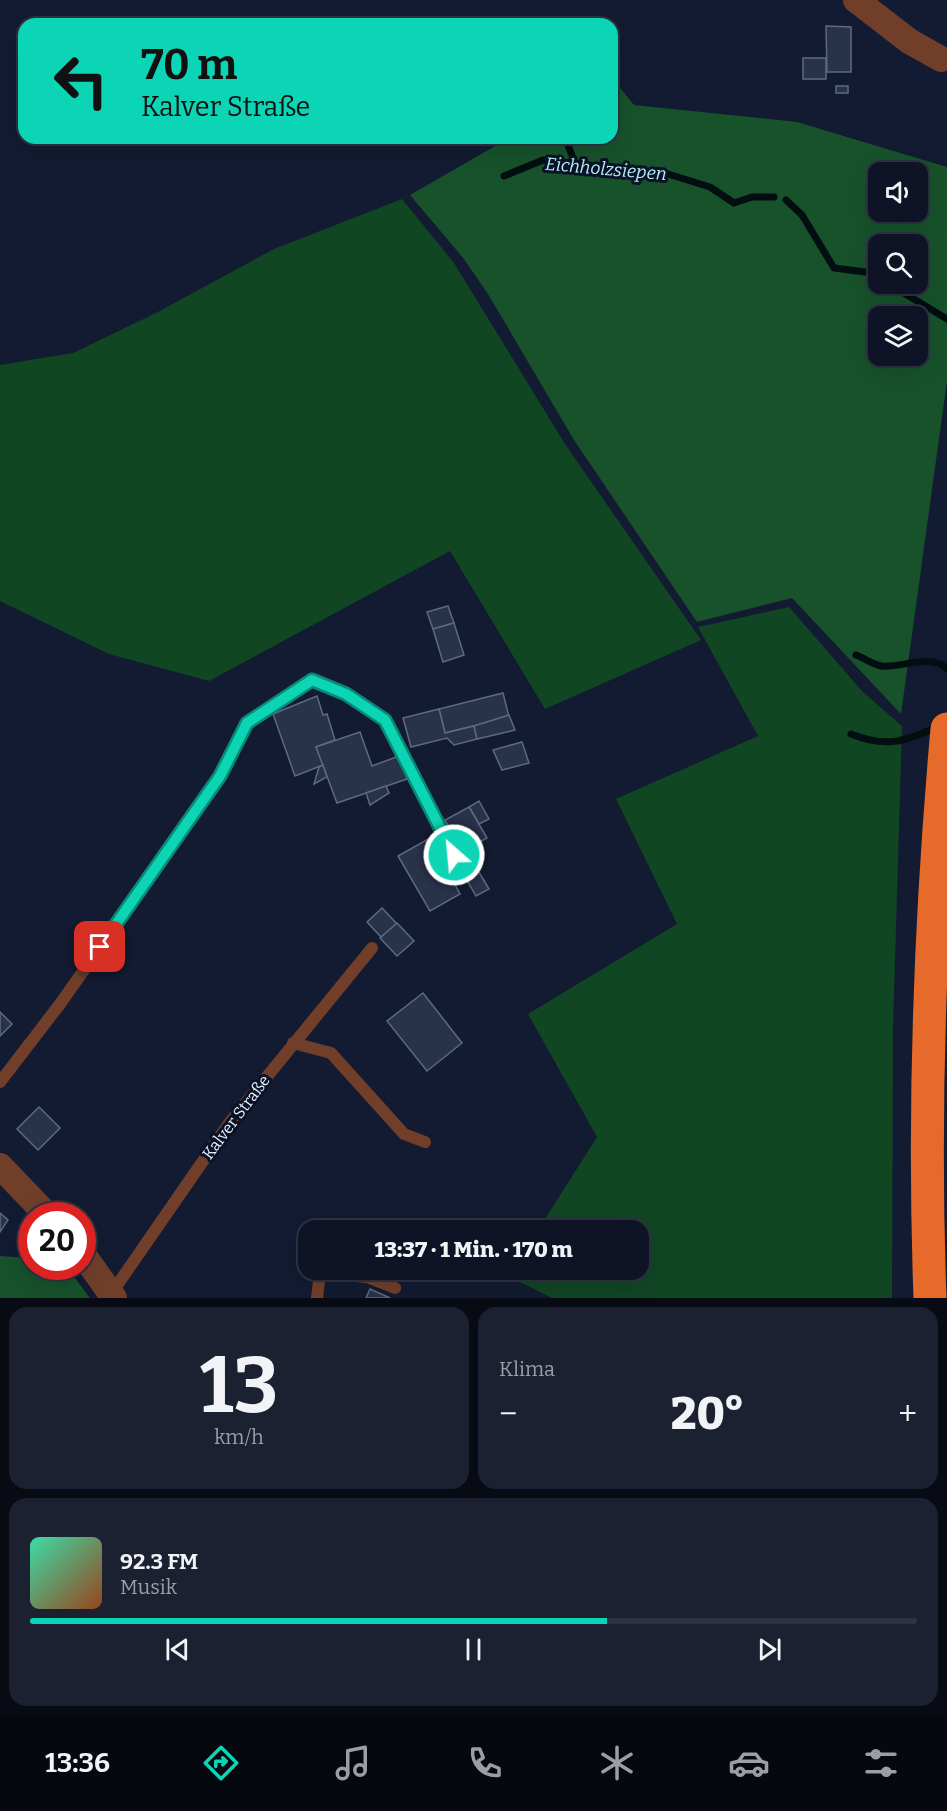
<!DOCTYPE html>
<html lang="de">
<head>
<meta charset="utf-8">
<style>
  body { margin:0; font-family:Bitter,serif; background:#1c2132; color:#f1f3f6; height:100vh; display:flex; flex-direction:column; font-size:22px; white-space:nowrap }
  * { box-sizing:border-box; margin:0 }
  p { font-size:20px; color:#9b9ea7 }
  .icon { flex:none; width:33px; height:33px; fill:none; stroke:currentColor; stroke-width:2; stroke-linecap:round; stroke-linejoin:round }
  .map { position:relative; height:1298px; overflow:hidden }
  .sheet { display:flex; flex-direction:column; gap:9px; padding:9px; background:#080b14; flex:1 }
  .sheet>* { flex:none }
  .top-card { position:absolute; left:18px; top:18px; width:600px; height:126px; border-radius:18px; box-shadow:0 6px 24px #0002,0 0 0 2px #2e3342; background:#0cd5b5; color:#111; overflow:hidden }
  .fabs { position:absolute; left:868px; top:162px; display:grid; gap:12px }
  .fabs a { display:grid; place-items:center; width:60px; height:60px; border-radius:12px; background:#0e1425; box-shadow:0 6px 24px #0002,0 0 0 2px #2e3342; font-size:30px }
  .speed { position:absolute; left:18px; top:1202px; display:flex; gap:12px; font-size:30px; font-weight:700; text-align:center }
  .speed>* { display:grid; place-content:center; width:78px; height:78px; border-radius:50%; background:#0e1425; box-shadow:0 6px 24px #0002,0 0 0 2px #2e3342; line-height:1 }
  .speed .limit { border:9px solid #d22; background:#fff; color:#111 }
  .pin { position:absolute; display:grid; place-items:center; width:51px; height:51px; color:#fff; margin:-26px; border-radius:12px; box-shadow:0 3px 9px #0006 }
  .me { position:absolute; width:66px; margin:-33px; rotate:333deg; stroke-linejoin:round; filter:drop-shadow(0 0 4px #0008) }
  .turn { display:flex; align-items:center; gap:21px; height:126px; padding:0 24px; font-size:27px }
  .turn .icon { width:78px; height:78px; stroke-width:2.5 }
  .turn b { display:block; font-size:42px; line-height:51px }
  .big { font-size:45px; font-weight:800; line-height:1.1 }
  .sheet .card { flex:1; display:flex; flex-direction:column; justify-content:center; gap:9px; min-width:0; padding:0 21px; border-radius:18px; background:#1c2132 }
  .sheet .dial { align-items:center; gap:0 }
  .dial b { font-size:78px; line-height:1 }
  .song { display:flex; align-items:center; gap:18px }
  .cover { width:72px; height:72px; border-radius:9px; background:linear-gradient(135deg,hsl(160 70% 55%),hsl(20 70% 35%)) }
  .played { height:6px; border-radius:3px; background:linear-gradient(90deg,#0cd5b5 65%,#2e3342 65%) }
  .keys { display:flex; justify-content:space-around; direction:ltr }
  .heat { display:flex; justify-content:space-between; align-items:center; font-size:33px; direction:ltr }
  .sheet .tiles { flex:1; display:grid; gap:9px; grid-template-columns:1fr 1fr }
  .card:last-child { grid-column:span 2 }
  .trip { position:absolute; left:298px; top:1220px; width:351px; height:60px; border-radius:18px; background:#0e1425; box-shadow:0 6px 24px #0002,0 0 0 2px #2e3342; font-weight:800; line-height:60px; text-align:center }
  .menu { display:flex; height:96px; justify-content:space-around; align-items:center; background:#06080f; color:#9b9ea7 }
  .menu .icon { width:42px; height:42px }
  .menu .selected { color:#0cd5b5 }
  .menu b { font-size:27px; color:#f1f3f6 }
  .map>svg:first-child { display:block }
  .green { fill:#114623 }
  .forest { fill:#17522b; fill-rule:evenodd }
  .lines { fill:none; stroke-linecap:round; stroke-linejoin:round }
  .stream { stroke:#020e11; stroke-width:7 }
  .building { fill:#283249; stroke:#5d6983; stroke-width:1.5 }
  .service { stroke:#713f29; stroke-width:12 }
  .minor { stroke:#713f29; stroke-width:26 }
  .motorway { stroke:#e66a2a; stroke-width:33 }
  .route-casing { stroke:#088a76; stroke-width:15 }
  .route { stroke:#0cd5b5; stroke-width:10 }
  .labels { text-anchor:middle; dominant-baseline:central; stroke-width:6; stroke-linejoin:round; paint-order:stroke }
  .street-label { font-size:16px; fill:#e8effe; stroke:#0a1227 }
  .water-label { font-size:18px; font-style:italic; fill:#b7eef7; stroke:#0a1227 }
</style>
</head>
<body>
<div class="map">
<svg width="947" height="1298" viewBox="0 0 947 1298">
  <rect width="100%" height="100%" fill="#121b31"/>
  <g class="green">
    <path d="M402,199L454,263L565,444L701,640L545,709L450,551L209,681L109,654L0,601V365L73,353L156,313L274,249Z"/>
    <path d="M789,607L862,691L902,726L893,1027L892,1298H552L508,1276L513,1269H639V1230H538L597,1137L528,1014L677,924L616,799L758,736L698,627Z"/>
  </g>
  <g class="forest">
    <path d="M612,78L634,105L797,122L947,167V381L901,714L792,598L697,622L574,440L488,294L464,259L410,195L509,138H612ZM879,172H918V212H879ZM879,244H918V284H879ZM879,316H918V356H879Z"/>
    <path d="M0,1256L31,1258L32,1266H66L90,1298H0Z"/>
  </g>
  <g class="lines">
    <g class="stream">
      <path d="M565,138L576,165"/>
      <path d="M504,176L543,160L668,174L710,187L734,203L752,197H774"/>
      <path d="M786,200L802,215L834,268L873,273L879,277"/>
      <path d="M889,284L947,319"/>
      <path d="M856,655C864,658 874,665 882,666C902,668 931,653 947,669"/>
      <path d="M851,734C886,748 904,742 937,727"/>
    </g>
  </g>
  <g class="building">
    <path d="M826,26L851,27V72H827Z"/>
    <rect x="803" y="58" width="23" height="21"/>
    <rect x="836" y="86" width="12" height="7"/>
    <path d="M448,606L454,623L433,629L427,612Z"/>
    <path d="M454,623L464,655L443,662L433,629Z"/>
    <path d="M503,693L509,717L445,733L439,709Z"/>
    <path d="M317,696L323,715L327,714L335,740L316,747L323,765L295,776L273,714Z"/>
    <path d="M439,709L445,733L474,726L477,739L454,745L447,738L411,747L403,718Z"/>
    <path d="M509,715L515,730L477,739L474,726Z"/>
    <path d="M360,732L372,766L399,756L407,779L337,803L316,747Z"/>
    <path d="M522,742L529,763L502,770L493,750Z"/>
    <path d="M323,765L327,777L314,784L319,767Z"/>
    <path d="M386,786L389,793L370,805L366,793Z"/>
    <path d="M479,801L489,819L479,824L469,807Z"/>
    <path d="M469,807L487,838L463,851L445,820Z"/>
    <path d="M430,838L460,894L430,911L398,856Z"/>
    <path d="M476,867L489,889L476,896L464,875Z"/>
    <path d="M382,908L397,924L381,937L367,922Z"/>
    <path d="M397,923L414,941L397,956L380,938Z"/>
    <path d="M423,993L462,1043L427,1071L387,1021Z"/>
    <path d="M0,1012L12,1024L0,1036Z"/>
    <path d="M39,1107L60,1128L38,1150L17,1129Z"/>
    <path d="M0,1213L8,1220L0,1232Z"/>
    <path d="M370,1289L390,1298H366Z"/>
  </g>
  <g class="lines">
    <g class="service">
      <path d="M293,1043L331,1053L404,1134L425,1142"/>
      <path d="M0,1082L60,1004L221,776L247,723L312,680L346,694L385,720L454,855"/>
      <path d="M111,1294L230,1122L372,948"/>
      <path d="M317,1298L320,1273L367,1277L395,1288"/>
    </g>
    <g class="minor">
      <path d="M856,0L909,41L941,59"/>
      <path d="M0,1166L47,1215"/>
      <path d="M82,1253L114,1298"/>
    </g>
    <path class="motorway" d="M930,1298C923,1108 930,919 947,729"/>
  </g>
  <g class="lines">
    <defs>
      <path id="route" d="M100,947L220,776L247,723L312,680L346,694L385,720L454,855"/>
    </defs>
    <use href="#route" class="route-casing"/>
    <use href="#route" class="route"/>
  </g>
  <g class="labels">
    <g class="street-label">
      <text transform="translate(236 1117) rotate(-53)">Kalver Straße</text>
    </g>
    <g class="water-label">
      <text transform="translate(606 169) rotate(5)">Eichholzsiepen</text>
    </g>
  </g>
</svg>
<div class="fabs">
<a><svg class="icon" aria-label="sound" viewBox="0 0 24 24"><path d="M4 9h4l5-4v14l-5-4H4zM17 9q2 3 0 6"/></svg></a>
<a><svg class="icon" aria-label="search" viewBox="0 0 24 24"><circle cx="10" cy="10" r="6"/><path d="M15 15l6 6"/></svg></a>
<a><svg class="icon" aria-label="layers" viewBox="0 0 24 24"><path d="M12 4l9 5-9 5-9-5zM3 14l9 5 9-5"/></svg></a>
</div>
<div class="speed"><div class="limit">20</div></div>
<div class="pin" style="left:100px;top:947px;background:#d93025"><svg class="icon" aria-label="arrive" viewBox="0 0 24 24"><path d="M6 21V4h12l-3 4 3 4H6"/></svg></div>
<svg class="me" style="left:454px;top:855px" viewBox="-20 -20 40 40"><circle r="17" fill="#0cd5b5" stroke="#fff" stroke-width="3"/><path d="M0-11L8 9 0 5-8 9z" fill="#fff"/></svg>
<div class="trip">13:37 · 1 Min. · 170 m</div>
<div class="top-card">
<div class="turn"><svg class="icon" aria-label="left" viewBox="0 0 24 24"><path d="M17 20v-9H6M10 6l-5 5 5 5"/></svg><div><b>70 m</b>Kalver Straße</div></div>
</div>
</div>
<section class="sheet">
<div class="tiles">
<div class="card dial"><b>13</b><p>km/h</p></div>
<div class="card"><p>Klima</p>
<div class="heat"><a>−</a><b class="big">20°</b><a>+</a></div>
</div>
<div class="card">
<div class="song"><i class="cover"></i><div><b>92.3 FM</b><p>Musik</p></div></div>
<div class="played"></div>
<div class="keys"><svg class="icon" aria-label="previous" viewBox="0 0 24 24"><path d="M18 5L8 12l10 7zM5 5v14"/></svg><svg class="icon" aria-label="pause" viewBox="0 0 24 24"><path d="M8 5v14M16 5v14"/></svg><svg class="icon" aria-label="next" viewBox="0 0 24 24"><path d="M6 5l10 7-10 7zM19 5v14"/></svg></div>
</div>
</div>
</section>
<nav class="menu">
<b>13:36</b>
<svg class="icon selected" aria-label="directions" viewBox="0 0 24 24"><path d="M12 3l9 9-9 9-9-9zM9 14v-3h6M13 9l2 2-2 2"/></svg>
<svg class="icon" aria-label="music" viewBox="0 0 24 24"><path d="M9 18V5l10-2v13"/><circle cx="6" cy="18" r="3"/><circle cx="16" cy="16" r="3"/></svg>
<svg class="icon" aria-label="phone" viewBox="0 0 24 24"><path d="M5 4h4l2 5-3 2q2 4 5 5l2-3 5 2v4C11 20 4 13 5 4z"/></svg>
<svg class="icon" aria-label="climate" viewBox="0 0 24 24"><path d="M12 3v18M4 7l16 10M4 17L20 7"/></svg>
<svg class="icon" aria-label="car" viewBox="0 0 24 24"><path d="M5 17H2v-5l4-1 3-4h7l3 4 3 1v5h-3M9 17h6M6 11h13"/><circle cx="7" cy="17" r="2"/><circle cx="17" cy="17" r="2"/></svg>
<svg class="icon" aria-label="filters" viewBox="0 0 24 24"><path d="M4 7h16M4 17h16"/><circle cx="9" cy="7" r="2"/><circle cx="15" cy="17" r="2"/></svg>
</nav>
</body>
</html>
